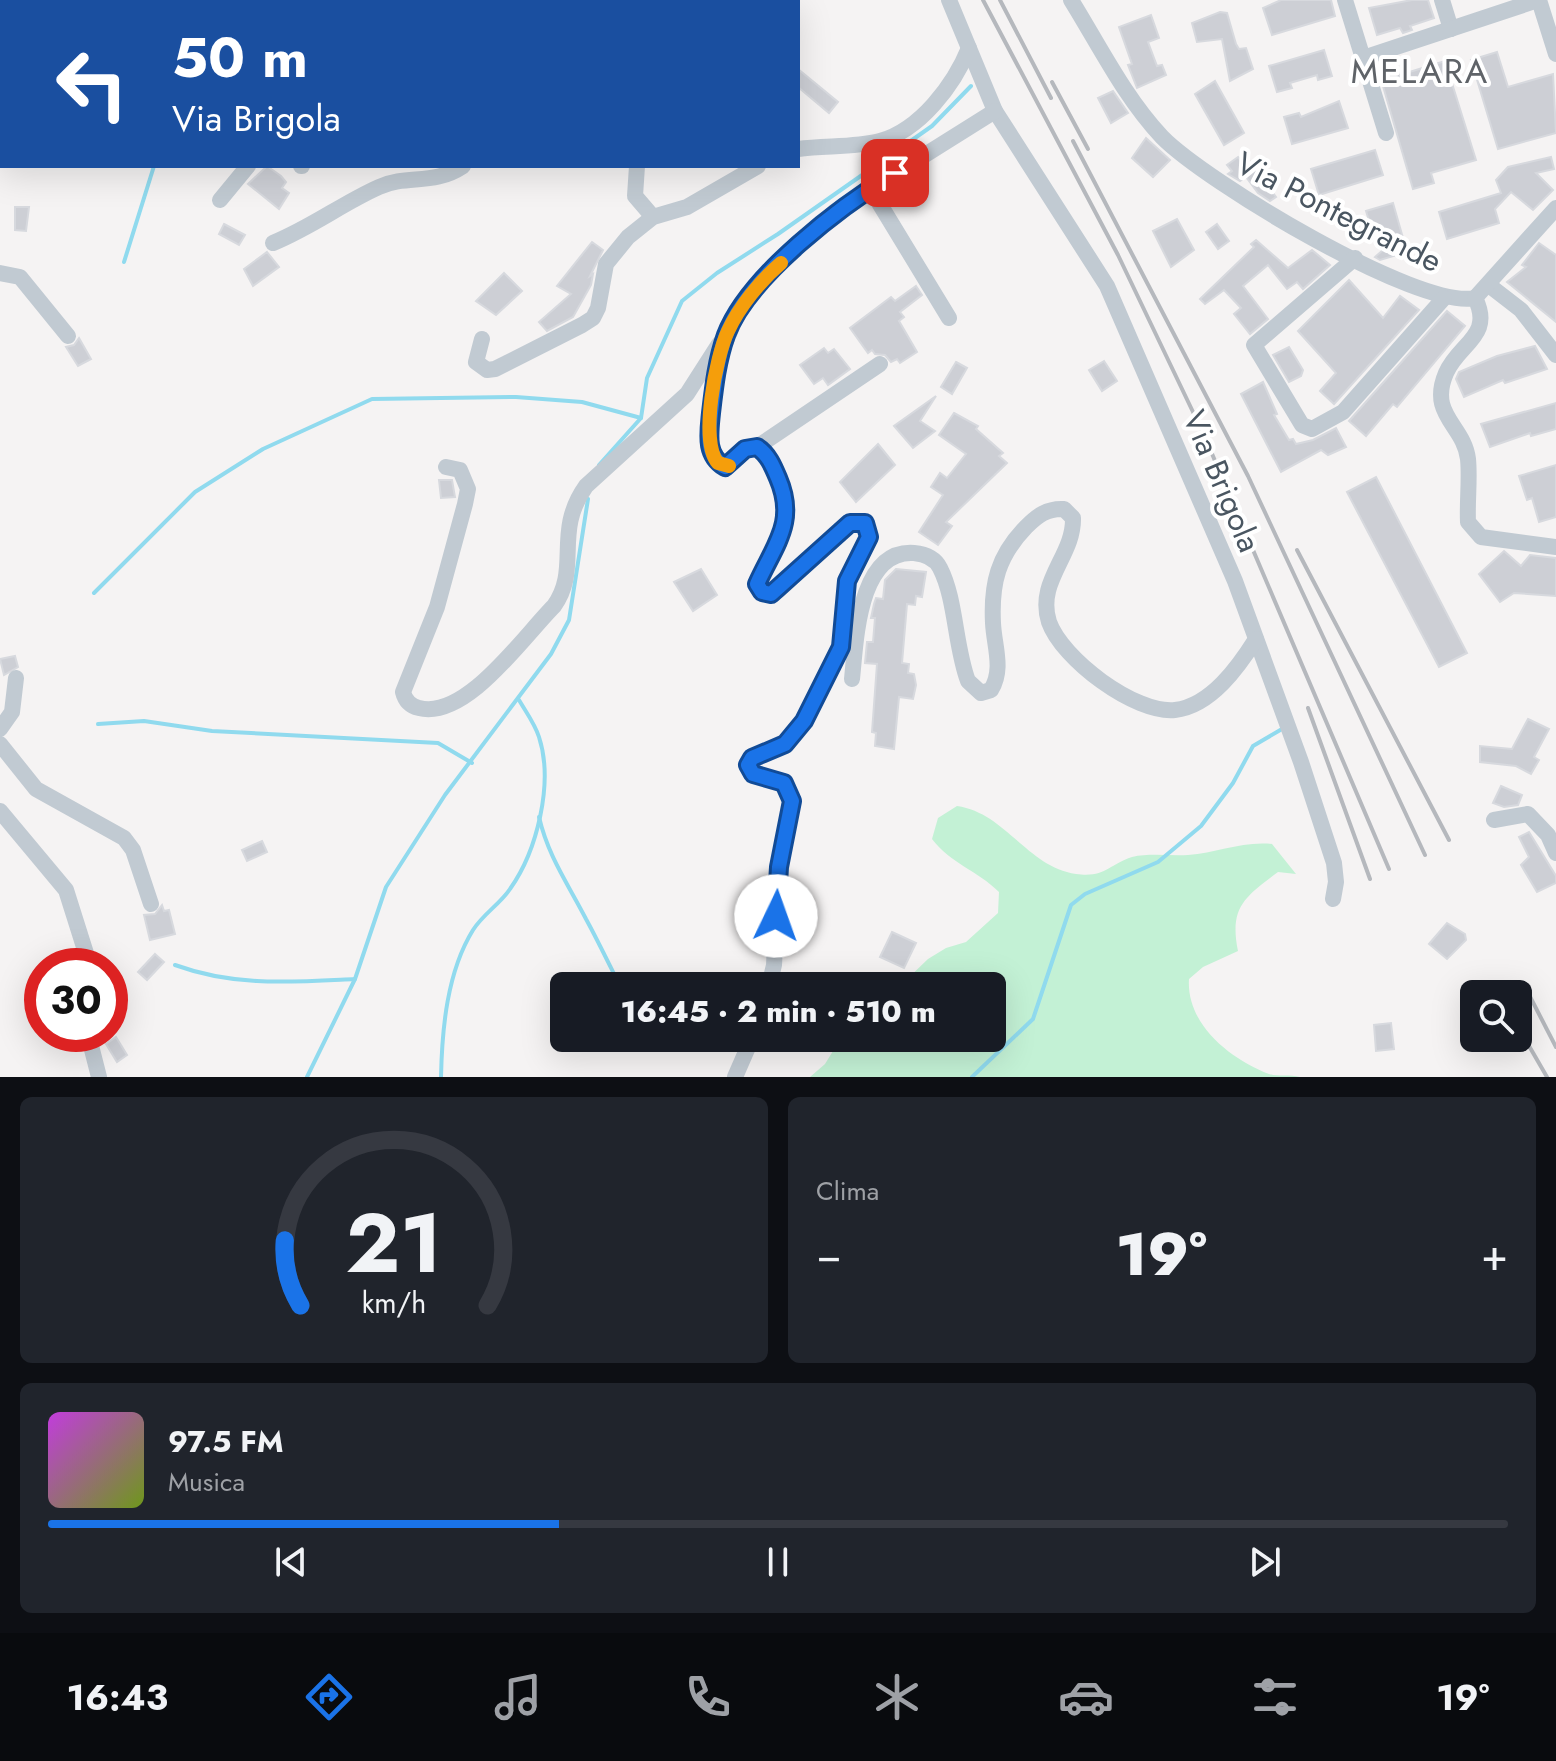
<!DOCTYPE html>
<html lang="it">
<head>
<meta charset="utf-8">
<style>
  body { margin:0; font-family:Jost,sans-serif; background:#20242c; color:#f1f3f6; height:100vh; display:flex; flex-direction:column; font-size:30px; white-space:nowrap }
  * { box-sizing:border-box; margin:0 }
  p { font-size:26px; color:#9ea1a6 }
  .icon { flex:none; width:44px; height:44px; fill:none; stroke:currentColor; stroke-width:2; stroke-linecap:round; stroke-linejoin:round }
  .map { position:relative; height:1077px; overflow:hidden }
  .panel { display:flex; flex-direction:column; gap:20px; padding:20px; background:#0d0f14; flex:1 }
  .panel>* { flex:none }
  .top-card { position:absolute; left:0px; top:0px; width:800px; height:168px; box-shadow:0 8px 32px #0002; background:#1a4fa0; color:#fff; overflow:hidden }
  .buttons { position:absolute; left:1460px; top:980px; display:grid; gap:16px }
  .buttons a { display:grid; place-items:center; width:72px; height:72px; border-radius:12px; background:#171b24; box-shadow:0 8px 32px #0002; font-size:40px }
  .speed { position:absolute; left:24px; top:948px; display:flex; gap:16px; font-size:40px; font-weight:700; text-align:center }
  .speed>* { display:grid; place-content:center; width:104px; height:104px; border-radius:50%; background:#171b24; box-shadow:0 8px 32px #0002; line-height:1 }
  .speed .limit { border:12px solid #d22; background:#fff; color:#111 }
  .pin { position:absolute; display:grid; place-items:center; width:68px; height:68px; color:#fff; margin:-34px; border-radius:16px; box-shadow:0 4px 12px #0006 }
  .me { position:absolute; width:88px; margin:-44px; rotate:3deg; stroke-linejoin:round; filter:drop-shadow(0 0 6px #0008) }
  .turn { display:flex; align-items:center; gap:28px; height:168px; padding:0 40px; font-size:36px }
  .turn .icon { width:104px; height:104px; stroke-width:2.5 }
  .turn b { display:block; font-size:56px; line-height:68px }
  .big { font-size:60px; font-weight:800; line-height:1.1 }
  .panel .widget { flex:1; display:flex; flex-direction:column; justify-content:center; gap:12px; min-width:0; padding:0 28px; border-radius:12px; background:#20242c }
  .panel .dial { align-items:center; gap:0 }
  .dial svg { height:208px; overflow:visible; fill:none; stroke:#363941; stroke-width:7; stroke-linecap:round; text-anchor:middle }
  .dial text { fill:#f1f3f6; stroke:none }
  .song { display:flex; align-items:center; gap:24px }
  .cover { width:96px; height:96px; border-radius:12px; background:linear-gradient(135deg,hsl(290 70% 55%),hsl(80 70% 35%)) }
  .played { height:8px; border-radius:4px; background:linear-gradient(90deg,#1a73e8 35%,#363941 35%) }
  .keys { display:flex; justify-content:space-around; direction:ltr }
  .heat { display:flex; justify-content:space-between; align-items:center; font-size:44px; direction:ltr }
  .panel .tiles { flex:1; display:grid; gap:20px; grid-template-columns:1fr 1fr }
  .widget:last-child { grid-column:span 2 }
  .trip { position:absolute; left:550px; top:972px; width:456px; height:80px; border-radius:12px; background:#171b24; box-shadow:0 8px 32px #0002; font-weight:800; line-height:80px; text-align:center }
  .tabs { display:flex; height:128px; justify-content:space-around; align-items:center; background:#090b0e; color:#9ea1a6 }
  .tabs .icon { width:56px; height:56px }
  .tabs .selected { color:#1a73e8 }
  .tabs b { font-size:36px; color:#f1f3f6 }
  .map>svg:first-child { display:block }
  .green { fill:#c3f1d5 }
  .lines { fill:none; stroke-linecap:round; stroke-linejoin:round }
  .stream { stroke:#90daee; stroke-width:4 }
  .building { fill:#cdcfd5; stroke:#d7d9de; stroke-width:2 }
  .minor { stroke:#c1cad2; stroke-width:16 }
  .rail { stroke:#b5b8bd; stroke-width:4 }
  .route-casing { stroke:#114b97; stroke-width:20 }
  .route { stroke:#1a73e8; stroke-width:14 }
  .slow { stroke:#f59e0b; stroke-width:14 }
  .labels { text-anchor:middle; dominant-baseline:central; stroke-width:8; stroke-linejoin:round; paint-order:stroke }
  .street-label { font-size:32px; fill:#4a5661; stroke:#fff }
  .neighbourhood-label { font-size:34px; letter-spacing:2px; fill:#5f6368; stroke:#fff }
</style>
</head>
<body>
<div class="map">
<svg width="1556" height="1077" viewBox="0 0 1556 1077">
  <rect width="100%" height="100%" fill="#f5f3f3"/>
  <path class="green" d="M957,806C1006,813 1027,867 1076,874C1105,878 1108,865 1132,857C1149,853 1170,856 1188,855C1217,853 1242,841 1272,844L1296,874L1278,872C1245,897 1229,907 1238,951L1203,967L1189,979C1186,1024 1230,1059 1269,1074C1278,1077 1290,1074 1300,1077H810L825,1064L841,1038H992V986H900L928,959L946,948L966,942L998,913L999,892C978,871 950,863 932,839L938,818Z"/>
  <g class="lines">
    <g class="stream">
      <path d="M193,2V0"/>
      <path d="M124,262L154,166"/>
      <path d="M599,465L641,418L647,378L682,301L717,273L778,234L932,126L971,86"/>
      <path d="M94,593L195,492L263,449L372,399L516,397L582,402L641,418"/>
      <path d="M98,724L144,721L212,731L438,743L472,763"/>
      <path d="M539,817C548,856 568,884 586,919C598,941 609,964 620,986"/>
      <path d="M175,965C235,987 292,982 355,979"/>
      <path d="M307,1077L355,979L386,887L445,795L551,654L569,620L588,499"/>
      <path d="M441,1077C442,1029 447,972 473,930C483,914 500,904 510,889C537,851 554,783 539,737C535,724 526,712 519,700"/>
      <path d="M972,1077L1033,1019L1071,905L1085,894L1158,862L1201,826L1233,783L1253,746L1282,729"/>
    </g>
  </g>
  <g class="building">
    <path d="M1281,0H1331L1335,16L1272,35L1263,8Z"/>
    <path d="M1412,0H1428L1434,18L1410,26L1412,30L1403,33L1400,28L1377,35L1369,8Z"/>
    <path d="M1220,12L1227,13L1236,44L1239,49L1246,48L1253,69L1230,81L1222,39L1197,42L1192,23Z"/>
    <path d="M1151,15L1159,38L1148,42L1157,66L1162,65L1166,75L1137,88L1128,65L1132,64L1119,27Z"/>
    <path d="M1324,50L1332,76L1318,80L1317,75L1290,83L1292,88L1277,92L1269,66Z"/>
    <path d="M1497,52L1508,87L1553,74L1556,133L1498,149L1471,60Z"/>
    <path d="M1445,61L1476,160L1431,173L1434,183L1413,189L1380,76L1402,69L1403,74Z"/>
    <path d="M798,69L838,102L829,113L798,87Z"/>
    <path d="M1215,81L1244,133L1224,145L1195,94Z"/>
    <path d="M1113,91L1128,113L1111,123L1098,98Z"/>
    <path d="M1339,101L1348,128L1292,144L1284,117L1299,113L1301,117Z"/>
    <path d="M1146,138L1170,160L1153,177L1132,158Z"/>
    <path d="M1375,150L1383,175L1319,195L1311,169Z"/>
    <path d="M1238,157L1243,163L1248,159L1276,197L1270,201L1258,193L1246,177L1240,181L1228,174L1232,171L1227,165Z"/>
    <path d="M1551,157L1554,169L1536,173L1553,190L1533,210L1511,192L1495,209L1499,223L1447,239L1439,212L1501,193L1496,180L1508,167Z"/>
    <path d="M267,166L281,176L286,182L282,188L289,193L279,209L248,184Z"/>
    <path d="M1393,203L1407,252L1380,260L1375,257L1383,250L1375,240L1366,211Z"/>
    <path d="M15,207H29L26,231L15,230Z"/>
    <path d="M1177,219L1194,250L1171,267L1153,231Z"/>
    <path d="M224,224L245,235L239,245L219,234Z"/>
    <path d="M1217,224L1229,241L1218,249L1206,232Z"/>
    <path d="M1256,240L1288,268L1312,250L1330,265L1303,289L1297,282L1287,289L1268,265L1243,286L1268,319L1250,334L1234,314L1241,308L1224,290L1205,304L1200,299L1254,247L1251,244Z"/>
    <path d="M592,242L603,250L590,276L593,274L591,285L573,317L547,331L539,322L571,294L557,286Z"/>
    <path d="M1539,243L1556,255V322L1507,282L1526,267L1522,265Z"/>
    <path d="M267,252L279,267L253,286L244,269Z"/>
    <path d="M504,273L522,291L496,315L476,301Z"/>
    <path d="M1349,280L1383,318L1400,296L1419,310L1334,404L1320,391L1336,373L1298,331Z"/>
    <path d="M916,286L922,295L900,312L904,317L899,321L917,352L900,363L897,359L891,362L885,355L875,354L872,350L868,353L850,328L891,297L895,301Z"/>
    <path d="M1447,311L1465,326L1397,407L1393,404L1366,436L1349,421Z"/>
    <path d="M79,338L91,359L78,366L66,347L74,345Z"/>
    <path d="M1535,346L1547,369L1505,383L1503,380L1464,397L1456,379L1459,372L1497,356Z"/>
    <path d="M1289,347L1303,370L1301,376L1289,382L1273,355Z"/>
    <path d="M824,348L828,353L834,349L850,369L828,385L823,378L814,384L800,365Z"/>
    <path d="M1104,361L1117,381L1102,391L1089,370Z"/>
    <path d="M956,362L967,368L952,394L941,387Z"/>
    <path d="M1263,382L1277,414L1274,415L1289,440L1293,439L1296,444L1313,440L1336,428L1346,447L1328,455L1321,450L1281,472L1241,394Z"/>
    <path d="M936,396L920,421L935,431L913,448L894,426Z"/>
    <path d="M1556,403V429L1531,436L1530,433L1490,447L1481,424Z"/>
    <path d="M954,413L978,426L976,429L1003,453L999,456L1007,463L946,522L952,526L938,545L919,532L943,495L931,487L940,473L947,478L966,454L939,435Z"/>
    <path d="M878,444L895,465L856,502L840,482Z"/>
    <path d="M1556,465V517L1539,522L1532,498L1527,500L1519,476Z"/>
    <path d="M1376,477L1467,653L1439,667L1347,492Z"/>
    <path d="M439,480H452L455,497L441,498Z"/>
    <path d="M1504,551L1521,566L1530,555L1556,558V596L1514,593L1500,602L1479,574Z"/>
    <path d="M701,569L717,595L693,611L674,582Z"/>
    <path d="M896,569L926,572L922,597L916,596L915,605L907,604L902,663L909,664L908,673L914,674L916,685L913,699L899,697L894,749L875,746L876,733L872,732L877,664L865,663L867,642H873L875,618H871L874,604L876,598L883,599L885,580Z"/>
    <path d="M15,656L18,667L4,675L0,659Z"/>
    <path d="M1528,719L1549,729L1534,757L1539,760L1531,774L1516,766L1480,762V746L1512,749Z"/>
    <path d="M1501,786L1522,795L1518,805L1504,807L1493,803Z"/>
    <path d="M1529,832L1556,876V883L1537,892L1521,865L1529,857L1519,837Z"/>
    <path d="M262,841L267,852L247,861L242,850Z"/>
    <path d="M162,905L164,911L169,910L175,934L150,940L144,915L155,914Z"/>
    <path d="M1447,923L1465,934L1466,940L1447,959L1429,944Z"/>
    <path d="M892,932L916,943L904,968L880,957Z"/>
    <path d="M155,954L164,962L147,980L138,972Z"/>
    <path d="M1391,1023L1394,1049L1376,1051L1374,1025Z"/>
    <path d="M116,1037L127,1055L117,1062L106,1044Z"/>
  </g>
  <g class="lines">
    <g class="minor">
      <path d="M442,0L447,2"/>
      <path d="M515,0V2"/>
      <path d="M949,0L995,111L1107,286L1235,581L1301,762L1334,863L1336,882L1333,899"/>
      <path d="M1071,0C1099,45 1125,98 1162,137C1205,181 1418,310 1475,298C1494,336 1459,343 1446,373C1428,415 1464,425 1468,459C1470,479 1467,501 1468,522L1481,537L1556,547"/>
      <path d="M1345,0L1386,133"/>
      <path d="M1442,0L1451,29"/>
      <path d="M1539,0L1556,54"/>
      <path d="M420,2L423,0"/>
      <path d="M1363,58L1538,0"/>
      <path d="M798,149C825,145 853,148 880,141C920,130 954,85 969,48"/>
      <path d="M301,166H302"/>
      <path d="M637,166L635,196L653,217"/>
      <path d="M870,188L949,318"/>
      <path d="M220,200L248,166"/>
      <path d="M273,243C312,227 343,203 379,187C408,174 433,186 463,166"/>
      <path d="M1355,258L1254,345L1302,425L1312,429L1343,412L1444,298"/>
      <path d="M0,273L20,277L68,336"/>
      <path d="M1490,286L1521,310L1556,355"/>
      <path d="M1475,298L1556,208"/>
      <path d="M482,339L476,362L487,370L495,369L582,325L593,318L598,308L606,264L628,237L653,217L687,207L758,166"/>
      <path d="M757,447L880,364"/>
      <path d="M446,467L460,470L468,489L465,504L437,607L403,692C405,700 410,706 419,708C466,720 523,637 554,606C581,568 553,532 586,486L687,394L719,344"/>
      <path d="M852,679C856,642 858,549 914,553C924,554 935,558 940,568C956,599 955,647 968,681L981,693L991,690C1004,669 994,646 993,623C991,583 998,556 1026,527C1037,516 1047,508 1064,509L1073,518C1074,556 1036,581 1049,622C1062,659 1135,714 1175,710C1211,706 1239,666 1256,639"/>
      <path d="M0,729L12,712L16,678"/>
      <path d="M0,744L36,789L124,838L133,850L151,904"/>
      <path d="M0,811L66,890L90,966"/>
      <path d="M1494,820L1528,814L1548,835L1556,853"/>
      <path d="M769,986L774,965L779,867L792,801L784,783L753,774L748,765L752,758L785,744L804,721L841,647L847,581L869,537L865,523H850L779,590L765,594L757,584C774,544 797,522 778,478C773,466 768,454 757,447L745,449L725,467L714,458L709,433L720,355L737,315L769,273L834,212L995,111"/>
      <path d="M88,1034L99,1077"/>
      <path d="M735,1077L752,1038"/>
    </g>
    <g class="rail">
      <path d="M983,0L1118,255L1204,435L1389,869"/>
      <path d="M1000,0L1051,98"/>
      <path d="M1052,82L1088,149"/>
      <path d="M1073,141L1248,476L1425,855"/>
      <path d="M1297,550L1449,840"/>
      <path d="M1308,708L1370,879"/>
      <path d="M1524,985L1556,1047"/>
      <path d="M1518,1027L1547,1077"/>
    </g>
  </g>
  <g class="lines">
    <defs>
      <path id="route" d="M776,916L779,867L792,801L784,783L753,774L748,765L752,758L785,744L804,721L841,647L847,581L869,537L865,523H850L771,594L762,592L757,584C775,544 797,522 778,478C773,466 768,454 757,447L745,449L725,467C705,455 709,434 711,413C714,387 717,360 726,335C749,275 841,206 895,173"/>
    </defs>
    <use href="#route" class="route-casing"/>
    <use href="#route" class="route"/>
    <path class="slow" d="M729,466L718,463C699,442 716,356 728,331C739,307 760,281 781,263"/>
  </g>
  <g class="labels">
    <g class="street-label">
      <text transform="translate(1339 212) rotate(27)">Via Pontegrande</text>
      <text transform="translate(1222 481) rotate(67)">Via Brigola</text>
    </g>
    <g class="neighbourhood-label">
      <text x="1420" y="71">MELARA</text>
    </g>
  </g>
</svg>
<div class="buttons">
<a><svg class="icon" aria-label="search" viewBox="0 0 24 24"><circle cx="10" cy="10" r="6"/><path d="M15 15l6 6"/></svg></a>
</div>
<div class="speed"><div class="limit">30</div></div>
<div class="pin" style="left:895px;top:173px;background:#d93025"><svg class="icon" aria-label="arrive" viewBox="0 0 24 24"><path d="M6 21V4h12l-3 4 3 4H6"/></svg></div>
<svg class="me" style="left:776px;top:916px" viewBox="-20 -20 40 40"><circle r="19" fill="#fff"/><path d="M0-13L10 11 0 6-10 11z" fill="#1a73e8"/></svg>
<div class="trip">16:45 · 2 min · 510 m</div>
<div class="top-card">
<div class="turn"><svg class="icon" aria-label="left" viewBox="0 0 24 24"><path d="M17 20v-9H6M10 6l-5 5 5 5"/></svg><div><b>50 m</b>Via Brigola</div></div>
</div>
</div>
<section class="panel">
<div class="tiles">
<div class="widget dial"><svg viewBox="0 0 100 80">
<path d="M14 69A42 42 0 1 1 86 69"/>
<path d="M14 69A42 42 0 0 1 8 44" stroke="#1a73e8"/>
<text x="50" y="56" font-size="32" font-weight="700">21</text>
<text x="50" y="72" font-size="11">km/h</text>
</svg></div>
<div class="widget"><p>Clima</p>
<div class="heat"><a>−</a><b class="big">19°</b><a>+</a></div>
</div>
<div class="widget">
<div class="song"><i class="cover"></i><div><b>97.5 FM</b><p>Musica</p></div></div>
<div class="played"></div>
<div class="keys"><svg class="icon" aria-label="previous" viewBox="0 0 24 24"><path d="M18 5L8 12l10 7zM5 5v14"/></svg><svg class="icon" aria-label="pause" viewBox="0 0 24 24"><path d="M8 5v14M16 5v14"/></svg><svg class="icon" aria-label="next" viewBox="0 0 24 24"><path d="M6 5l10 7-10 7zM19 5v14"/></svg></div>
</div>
</div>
</section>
<nav class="tabs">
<b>16:43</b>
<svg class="icon selected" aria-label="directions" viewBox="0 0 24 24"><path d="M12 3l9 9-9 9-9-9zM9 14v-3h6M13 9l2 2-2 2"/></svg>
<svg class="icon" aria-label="music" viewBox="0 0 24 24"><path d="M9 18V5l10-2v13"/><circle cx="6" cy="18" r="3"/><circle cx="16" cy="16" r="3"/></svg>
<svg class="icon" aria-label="phone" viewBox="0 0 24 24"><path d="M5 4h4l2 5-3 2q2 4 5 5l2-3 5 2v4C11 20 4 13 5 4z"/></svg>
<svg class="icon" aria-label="climate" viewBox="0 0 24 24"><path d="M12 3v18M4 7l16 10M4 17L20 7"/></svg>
<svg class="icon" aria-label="car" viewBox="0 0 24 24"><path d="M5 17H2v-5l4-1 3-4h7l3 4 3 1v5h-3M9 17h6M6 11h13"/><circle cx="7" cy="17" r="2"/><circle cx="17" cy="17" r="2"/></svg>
<svg class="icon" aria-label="filters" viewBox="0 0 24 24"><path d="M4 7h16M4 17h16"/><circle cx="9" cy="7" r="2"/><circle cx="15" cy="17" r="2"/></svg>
<b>19°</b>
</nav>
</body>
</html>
